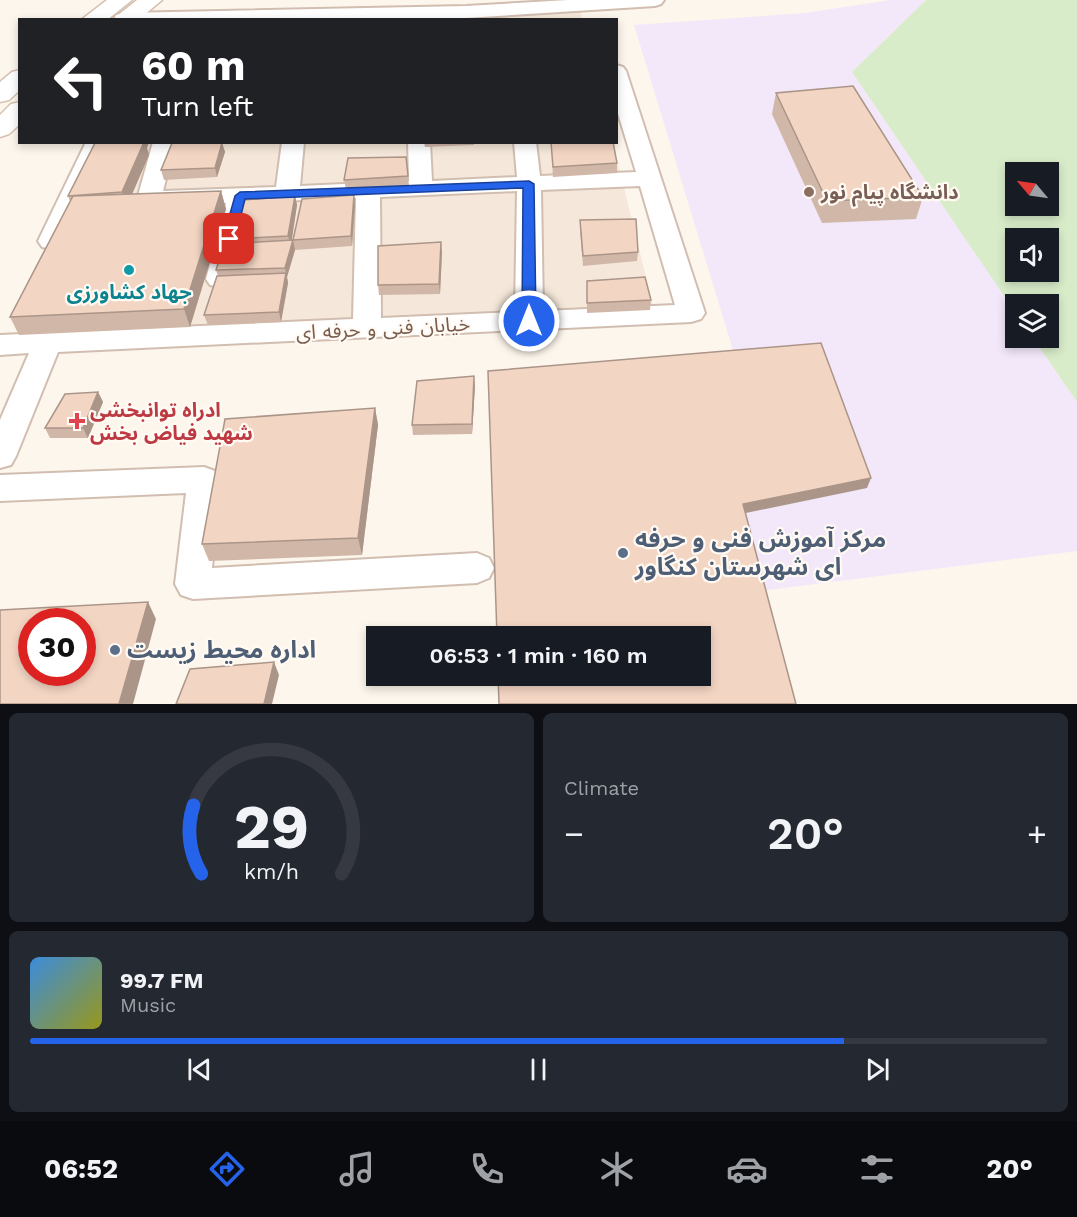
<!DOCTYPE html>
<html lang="en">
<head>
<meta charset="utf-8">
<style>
  body { margin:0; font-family:"Work Sans","Noto Sans Arabic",sans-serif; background:#242831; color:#f1f3f6; height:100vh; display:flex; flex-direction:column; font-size:22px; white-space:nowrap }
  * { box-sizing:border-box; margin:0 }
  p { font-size:20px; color:#9ea1a6 }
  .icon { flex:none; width:33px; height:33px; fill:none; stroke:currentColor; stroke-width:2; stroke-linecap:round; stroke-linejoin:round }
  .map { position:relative; height:704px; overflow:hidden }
  .drawer { display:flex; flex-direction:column; gap:9px; padding:9px; background:#0d0f14; flex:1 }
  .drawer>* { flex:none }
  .top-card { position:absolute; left:18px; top:18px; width:600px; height:126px; border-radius:0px; box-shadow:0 3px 9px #0003; background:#202124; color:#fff; overflow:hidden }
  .needle { width:39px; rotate:299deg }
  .controls { position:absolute; left:1005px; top:162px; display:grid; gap:12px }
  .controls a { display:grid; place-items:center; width:54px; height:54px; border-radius:0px; background:#171b24; box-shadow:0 3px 9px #0003; font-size:30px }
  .speed { position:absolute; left:18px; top:608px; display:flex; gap:12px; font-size:30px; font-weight:700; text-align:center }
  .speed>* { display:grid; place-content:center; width:78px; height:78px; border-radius:50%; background:#171b24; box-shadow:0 3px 9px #0003; line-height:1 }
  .speed .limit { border:9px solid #d22; background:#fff; color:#111 }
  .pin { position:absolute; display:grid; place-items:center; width:51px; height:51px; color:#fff; margin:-26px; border-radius:12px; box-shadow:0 3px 9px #0006 }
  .me { position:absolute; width:66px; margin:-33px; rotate:0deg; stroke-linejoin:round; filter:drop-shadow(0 0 4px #0008) }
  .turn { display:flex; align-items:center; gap:21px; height:126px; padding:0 24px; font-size:27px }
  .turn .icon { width:78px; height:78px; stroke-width:2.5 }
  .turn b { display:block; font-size:42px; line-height:51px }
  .big { font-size:45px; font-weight:600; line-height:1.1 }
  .drawer .tile { flex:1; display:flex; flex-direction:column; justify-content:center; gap:9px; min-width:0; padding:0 21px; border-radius:9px; background:#242831 }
  .drawer .dial { align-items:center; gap:0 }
  .dial svg { height:156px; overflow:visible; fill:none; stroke:#363941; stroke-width:7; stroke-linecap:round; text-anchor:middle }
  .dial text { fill:#f1f3f6; stroke:none }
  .song { display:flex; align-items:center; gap:18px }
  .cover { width:72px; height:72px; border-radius:9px; background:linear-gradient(135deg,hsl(210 70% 55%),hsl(60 70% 35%)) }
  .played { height:6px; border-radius:3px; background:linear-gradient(90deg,#2563eb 80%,#363941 80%) }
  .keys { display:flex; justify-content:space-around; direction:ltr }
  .heat { display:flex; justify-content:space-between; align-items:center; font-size:33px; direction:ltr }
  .drawer .tiles { flex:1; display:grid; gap:9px; grid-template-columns:1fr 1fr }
  .tile:last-child { grid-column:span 2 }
  .trip { position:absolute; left:366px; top:626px; width:345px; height:60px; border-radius:0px; background:#171b24; box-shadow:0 3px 9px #0003; font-weight:600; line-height:60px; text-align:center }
  .tab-bar { display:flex; height:96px; justify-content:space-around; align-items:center; background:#090b0e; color:#9ea1a6 }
  .tab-bar .icon { width:42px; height:42px }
  .tab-bar .current { color:#2563eb }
  .tab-bar b { font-size:27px; color:#f1f3f6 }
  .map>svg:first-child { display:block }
  .residential { fill:#f5e8da }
  .education { fill:#f3e8fa }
  .green { fill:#d8ecc9; fill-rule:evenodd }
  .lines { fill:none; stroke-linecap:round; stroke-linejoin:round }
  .street-casing { stroke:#d1beb0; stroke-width:4 }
  .secondary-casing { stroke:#d6c0b0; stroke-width:3 }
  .street { fill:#fff; fill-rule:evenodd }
  .secondary { fill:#fff; fill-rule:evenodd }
  .wall { fill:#d1b7a8 }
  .shaded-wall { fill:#aa9588 }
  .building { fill:#f3d5c3; stroke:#aa9588; stroke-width:1.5; fill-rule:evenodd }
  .route { fill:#2563eb; stroke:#184099; stroke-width:1.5 }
  .education-dot { fill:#8d6e63; stroke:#fffaf3; stroke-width:2 }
  .culture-dot { fill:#0f9aa8; stroke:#fffaf3; stroke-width:2 }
  .health-dot { fill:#e0444e; stroke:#fffaf3; stroke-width:2 }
  .service-dot { fill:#5c6f8a; stroke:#fffaf3; stroke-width:2 }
  .labels { text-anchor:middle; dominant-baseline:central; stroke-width:4.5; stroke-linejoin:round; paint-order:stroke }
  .education-label { font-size:20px; font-weight:bold; fill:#785e54; stroke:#fffaf3; text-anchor:start }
  .culture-label { font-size:20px; font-weight:bold; fill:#0d838f; stroke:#fffaf3 }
  .street-label { font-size:20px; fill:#7a5c4d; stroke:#fffaf3 }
  .health-label { font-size:20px; font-weight:bold; fill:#be3a42; stroke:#fffaf3; text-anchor:start }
  .near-service-label { font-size:24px; font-weight:bold; fill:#4e5e75; stroke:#fffaf3; text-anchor:start }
</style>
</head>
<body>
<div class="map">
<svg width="1077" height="704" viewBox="0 0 1077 704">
  <rect width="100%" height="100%" fill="#fdf6ec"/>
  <g class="residential">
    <path d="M580,8L582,19L308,20Z"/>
    <path d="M95,142L613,143L654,310L15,336Z"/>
  </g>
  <path class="education" d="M891,0H926L852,72L1015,311L1016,338H1033L1077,402V551L761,591L741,514L867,487L736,360L634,25L805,13Z"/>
  <path class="green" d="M926,0H1077V402L1033,338H1048V304H1016L1015,312L852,72ZM1016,172H1048V206H1016ZM1016,238H1048V272H1016Z"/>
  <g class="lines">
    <defs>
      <g id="street">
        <path d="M568,0H664L661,4L655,6L466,18L114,19L116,15L123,13L466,6Z"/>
        <path d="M616,65L623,67L626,71L705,313L701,319L691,322L58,352L16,456L11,465L0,468V420L29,353L0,355V335L353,319L356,198L251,202L232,279L228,285L219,287L210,285L206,279L226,203L149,206L140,204L137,199L153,142H175L163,191L276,187L282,142H304L300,186L409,181L408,142H430L432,181L517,177L514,142H536L540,176L636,172L616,107ZM640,186L675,305L543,311L541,190ZM517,191L515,312L381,318L380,197Z"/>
        <path d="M86,142H108L64,241L60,247L51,249L42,247L38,241Z"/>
        <path d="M204,467L215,471L220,480L212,568L477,553L489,558L494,568L489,578L477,583L193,599L181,595L175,584L186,493L0,501V475Z"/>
      </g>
      <g id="secondary">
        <path d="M107,0H132L107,20H81Z"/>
        <path d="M137,0H162L138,20H112Z"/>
        <path d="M20,70V90L9,100L0,102V82L12,72Z"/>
        <path d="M20,102V124L9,134L0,137V115L11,104Z"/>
      </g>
    </defs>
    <use href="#street" class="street-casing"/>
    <use href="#secondary" class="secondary-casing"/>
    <use href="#street" class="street"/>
    <use href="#secondary" class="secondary"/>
  </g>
  <g class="wall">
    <path d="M776,93L923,197L916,219L822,223L772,114Z"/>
    <path d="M97,142H149L147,148L149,155L132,194L221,191L226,209L190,327L19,335L10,317L70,201L68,196Z"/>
    <path d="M424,142H473L474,145L425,147Z"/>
    <path d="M551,142L617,163V173L553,177Z"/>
    <path d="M222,143L225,152L217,177L164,180L161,170Z"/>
    <path d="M406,157L409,186L346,189L344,180Z"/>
    <path d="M295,196L297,205L291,240H293L355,205L352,246L295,250L287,277L288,283L281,322L208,325L204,315L218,276L216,270L232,243L231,239Z"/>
    <path d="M580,220L638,252L637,261L583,266L580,230Z"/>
    <path d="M442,252L440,294L379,295L378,285Z"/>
    <path d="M587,281L651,300L650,310L587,313Z"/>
    <path d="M475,386L472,434L413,435L412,425Z"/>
    <path d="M98,392L103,402L88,438H50L45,428Z"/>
    <path d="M375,408L378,425L362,555L209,561L202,544Z"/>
  </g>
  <g class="shaded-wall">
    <path d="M142,142H149L147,148L149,155L127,206L122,192Z"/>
    <path d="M222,143L225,152L217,177L215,168Z"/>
    <path d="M221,191L226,209L190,327L184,309Z"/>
    <path d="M354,195L355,205L352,246L351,236Z"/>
    <path d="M295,196L297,205L291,246L288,236Z"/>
    <path d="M293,240L295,250L287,277L288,283L281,322L279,312L286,274L285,268Z"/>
    <path d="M441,242L442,252L440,294L439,284Z"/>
    <path d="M474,376L475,386L472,434V424Z"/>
    <path d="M98,392L103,402L88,438L83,428Z"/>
    <path d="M375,408L378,425L362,555L358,538Z"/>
    <path d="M871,478L867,488L741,514L743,504Z"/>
    <path d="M148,602L156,619L133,704H119Z"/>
    <path d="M274,662L279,675L272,704H264Z"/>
  </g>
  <g class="building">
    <path d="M853,86L923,197L827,201L776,93Z"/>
    <path d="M111,142H144L122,192L68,196L95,143Z"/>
    <path d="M551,142H613L617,163L553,167Z"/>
    <path d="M172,143H222L215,168L161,170Z"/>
    <path d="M406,157L408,176L344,180L348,158Z"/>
    <path d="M221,191L184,309L10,317L73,196Z"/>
    <path d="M354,195L351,236L293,240L302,199Z"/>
    <path d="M295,196L288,236L231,239L243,200Z"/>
    <path d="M636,219L638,252L583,256L580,220Z"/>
    <path d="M293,240L285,268L216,270L224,244Z"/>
    <path d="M441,242L439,284L378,285V246Z"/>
    <path d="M286,273L279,312L204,315L217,276Z"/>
    <path d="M645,277L651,300L587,303V281Z"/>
    <path d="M821,343L871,478L743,504L796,704H499L498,675H700V636H497L488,371Z"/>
    <path d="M474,376L472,424L412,425L417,381Z"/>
    <path d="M98,392L83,428H45L65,394Z"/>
    <path d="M375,408L358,538L202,544L225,419Z"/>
    <path d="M148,602L119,704H0V610ZM32,621H82V672H32Z"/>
    <path d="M274,662L264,704H176L190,669Z"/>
  </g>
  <path class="route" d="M529,181L534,184L536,321L529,325L522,321L523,188L245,199L235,239L229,243L223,239L235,196L240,192Z"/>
  <circle class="education-dot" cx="809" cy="192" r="6"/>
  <circle class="culture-dot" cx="129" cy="270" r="6"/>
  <path class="health-dot" d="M74 412h6v6h6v6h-6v6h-6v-6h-6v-6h6z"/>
  <g class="service-dot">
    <circle cx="623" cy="553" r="6"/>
    <circle cx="115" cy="650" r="6"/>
  </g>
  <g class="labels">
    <g class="education-label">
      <text x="821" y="192">دانشگاه پیام نور</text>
    </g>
    <g class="culture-label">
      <text x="129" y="292">جهاد کشاورزی</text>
    </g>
    <g class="street-label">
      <text transform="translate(383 328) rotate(-3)">خیابان فنی و حرفه ای</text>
    </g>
    <g class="health-label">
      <text x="90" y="410">ادراه توانبخشی<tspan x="90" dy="23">شهید فیاض بخش</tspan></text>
    </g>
    <g class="near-service-label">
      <text x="635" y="539">مرکز آموزش فنی و حرفه<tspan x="635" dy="28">ای شهرستان کنگاور</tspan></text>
      <text x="127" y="650">اداره محیط زیست</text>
    </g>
  </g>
</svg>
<div class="controls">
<a><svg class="needle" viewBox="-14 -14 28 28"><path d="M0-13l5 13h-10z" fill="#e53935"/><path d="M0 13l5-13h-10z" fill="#9ea1a6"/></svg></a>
<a><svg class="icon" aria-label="sound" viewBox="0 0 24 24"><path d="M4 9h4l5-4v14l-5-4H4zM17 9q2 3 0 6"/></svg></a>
<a><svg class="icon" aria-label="layers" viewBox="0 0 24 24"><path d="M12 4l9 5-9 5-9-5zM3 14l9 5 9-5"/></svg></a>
</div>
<div class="speed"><div class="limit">30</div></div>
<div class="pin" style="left:229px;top:239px;background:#d93025"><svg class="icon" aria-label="arrive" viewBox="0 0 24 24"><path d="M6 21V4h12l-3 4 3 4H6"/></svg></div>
<svg class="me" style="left:529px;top:321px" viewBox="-20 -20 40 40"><circle r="17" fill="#2563eb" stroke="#fff" stroke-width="3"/><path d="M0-11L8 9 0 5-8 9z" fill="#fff"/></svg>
<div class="trip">06:53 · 1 min · 160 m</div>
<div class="top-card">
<div class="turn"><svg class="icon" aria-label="left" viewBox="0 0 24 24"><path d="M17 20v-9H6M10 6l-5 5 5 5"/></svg><div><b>60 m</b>Turn left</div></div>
</div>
</div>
<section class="drawer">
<div class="tiles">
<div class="tile dial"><svg viewBox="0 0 100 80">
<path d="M14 69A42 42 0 1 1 86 69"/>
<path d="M14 69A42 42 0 0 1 10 34" stroke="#2563eb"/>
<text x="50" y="56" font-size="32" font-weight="700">29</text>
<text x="50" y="72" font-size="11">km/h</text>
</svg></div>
<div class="tile"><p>Climate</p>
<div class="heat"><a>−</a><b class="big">20°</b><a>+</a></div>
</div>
<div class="tile">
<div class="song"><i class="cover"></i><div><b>99.7 FM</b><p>Music</p></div></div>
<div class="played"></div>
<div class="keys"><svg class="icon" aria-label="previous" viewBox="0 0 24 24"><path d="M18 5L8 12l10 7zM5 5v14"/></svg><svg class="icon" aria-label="pause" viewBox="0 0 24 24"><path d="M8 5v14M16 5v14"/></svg><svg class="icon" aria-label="next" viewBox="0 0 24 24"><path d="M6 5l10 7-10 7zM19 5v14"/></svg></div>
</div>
</div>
</section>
<nav class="tab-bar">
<b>06:52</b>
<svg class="icon current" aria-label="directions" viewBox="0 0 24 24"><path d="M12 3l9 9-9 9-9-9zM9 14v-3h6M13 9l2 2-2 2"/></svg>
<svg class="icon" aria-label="music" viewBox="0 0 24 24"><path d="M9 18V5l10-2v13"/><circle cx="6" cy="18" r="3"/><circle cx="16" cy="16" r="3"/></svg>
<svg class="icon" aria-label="phone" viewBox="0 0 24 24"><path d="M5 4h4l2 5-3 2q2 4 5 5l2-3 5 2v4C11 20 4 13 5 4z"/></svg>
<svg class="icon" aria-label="climate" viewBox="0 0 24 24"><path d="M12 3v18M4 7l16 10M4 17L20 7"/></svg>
<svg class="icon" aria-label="car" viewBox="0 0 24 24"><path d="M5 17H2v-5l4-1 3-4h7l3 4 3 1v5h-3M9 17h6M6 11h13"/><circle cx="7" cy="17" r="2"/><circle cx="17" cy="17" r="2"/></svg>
<svg class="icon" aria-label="filters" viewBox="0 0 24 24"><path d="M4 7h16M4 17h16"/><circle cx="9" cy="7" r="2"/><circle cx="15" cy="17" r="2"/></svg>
<b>20°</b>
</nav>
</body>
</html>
